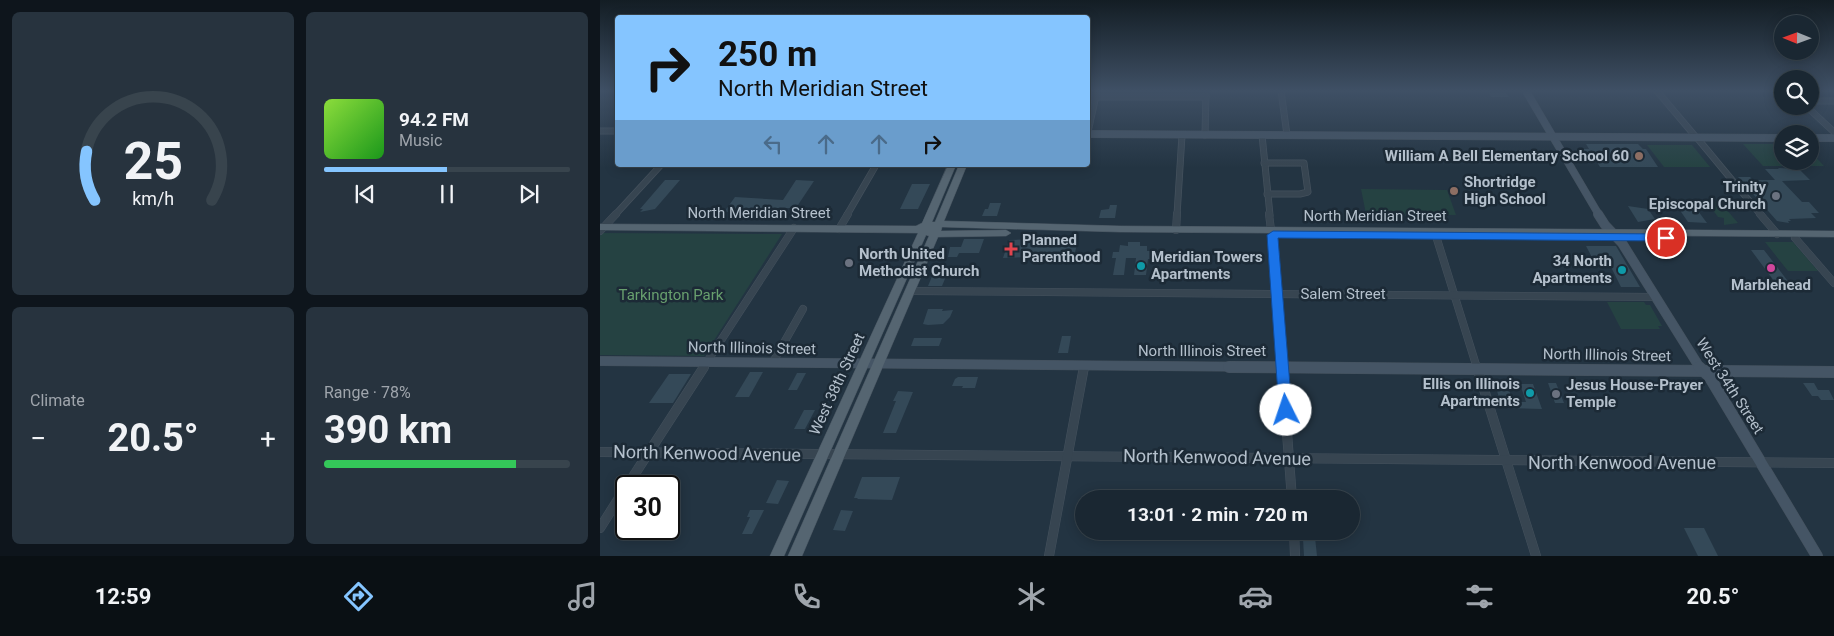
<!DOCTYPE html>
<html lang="en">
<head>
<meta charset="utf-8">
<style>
  body { margin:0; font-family:Roboto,sans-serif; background:#27333e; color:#f1f3f6; height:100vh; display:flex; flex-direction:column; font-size:19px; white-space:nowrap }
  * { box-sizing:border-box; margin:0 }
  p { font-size:16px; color:#9fa5ac }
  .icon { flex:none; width:28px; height:28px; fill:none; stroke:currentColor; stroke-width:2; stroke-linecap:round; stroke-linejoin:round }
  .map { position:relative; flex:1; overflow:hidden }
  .drawer { display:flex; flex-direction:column; gap:12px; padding:12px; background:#0e151c; width:600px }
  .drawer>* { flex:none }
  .top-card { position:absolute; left:15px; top:15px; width:475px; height:152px; border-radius:5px; box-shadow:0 2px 12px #0003,0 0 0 1px #38444d; background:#85c5ff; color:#111; overflow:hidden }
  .needle { width:32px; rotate:271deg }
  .fabs { position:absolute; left:1174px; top:15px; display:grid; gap:10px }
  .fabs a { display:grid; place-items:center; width:45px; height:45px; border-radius:50%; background:#1a2732; box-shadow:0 2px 12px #0003,0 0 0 1px #38444d; font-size:25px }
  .speed { position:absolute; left:15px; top:475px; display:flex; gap:10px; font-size:25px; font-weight:700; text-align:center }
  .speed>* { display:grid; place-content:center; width:65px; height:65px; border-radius:50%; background:#1a2732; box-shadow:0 2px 12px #0003,0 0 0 1px #38444d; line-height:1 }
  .speed .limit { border:2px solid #111; border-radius:8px; background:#fff; color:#111 }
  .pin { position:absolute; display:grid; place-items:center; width:42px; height:42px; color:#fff; margin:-21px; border:2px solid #fff; border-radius:50%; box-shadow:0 1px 5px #0007 }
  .me { position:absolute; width:55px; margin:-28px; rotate:356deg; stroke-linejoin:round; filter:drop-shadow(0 0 4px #0008) }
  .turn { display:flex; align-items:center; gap:18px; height:105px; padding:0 20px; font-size:22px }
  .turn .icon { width:65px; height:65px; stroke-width:2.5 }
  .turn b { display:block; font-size:35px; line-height:42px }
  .lanes { display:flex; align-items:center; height:48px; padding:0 20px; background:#0003; justify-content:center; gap:25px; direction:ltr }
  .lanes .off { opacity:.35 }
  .big { font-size:38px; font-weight:700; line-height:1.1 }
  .drawer .card { flex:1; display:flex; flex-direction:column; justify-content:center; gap:8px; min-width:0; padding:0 18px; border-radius:8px; background:#27333e }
  .drawer .dial { align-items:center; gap:0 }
  .dial svg { height:130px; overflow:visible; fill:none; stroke:#38444d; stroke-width:7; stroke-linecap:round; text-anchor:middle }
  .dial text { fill:#f1f3f6; stroke:none }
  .song { display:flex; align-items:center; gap:15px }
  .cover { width:60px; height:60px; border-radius:8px; background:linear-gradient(135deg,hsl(90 70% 55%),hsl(120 70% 35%)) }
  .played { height:5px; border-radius:2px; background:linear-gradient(90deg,#85c5ff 50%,#38444d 50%) }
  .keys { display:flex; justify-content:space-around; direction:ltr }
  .heat { display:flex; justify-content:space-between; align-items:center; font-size:28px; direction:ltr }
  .charge { height:8px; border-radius:4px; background:linear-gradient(90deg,#34c759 78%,#38444d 0) }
  .drawer .tiles { flex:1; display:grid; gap:12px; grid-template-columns:repeat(2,1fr) }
  .trip { position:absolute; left:475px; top:490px; width:285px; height:50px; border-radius:25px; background:#1a2732; box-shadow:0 2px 12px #0003,0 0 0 1px #38444d; font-weight:700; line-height:50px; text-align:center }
  .tab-bar { display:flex; height:80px; justify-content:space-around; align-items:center; background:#0a1014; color:#9fa5ac }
  .tab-bar .icon { width:35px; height:35px }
  .tab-bar .on { color:#85c5ff }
  .tab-bar b { font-size:22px; color:#f1f3f6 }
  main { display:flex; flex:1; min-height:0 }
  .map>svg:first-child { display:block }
  .green { fill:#254242 }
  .building { fill:#344958 }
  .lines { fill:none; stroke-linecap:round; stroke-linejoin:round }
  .street-far2-casing { stroke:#44515d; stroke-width:7 }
  .street-far1-casing { stroke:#44515d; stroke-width:8 }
  .street-casing { stroke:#44515d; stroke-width:10 }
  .secondary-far2-casing { stroke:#44515d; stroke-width:8 }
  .secondary-far1-casing { stroke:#44515d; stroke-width:10 }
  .secondary-casing { stroke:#44515d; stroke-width:12 }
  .primary-casing { stroke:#44515d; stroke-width:1 }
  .street-far2 { stroke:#374551; stroke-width:5.5 }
  .street-far1 { stroke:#374551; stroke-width:7 }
  .street { stroke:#374551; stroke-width:9 }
  .secondary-far2 { stroke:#455565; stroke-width:7 }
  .secondary-far1 { stroke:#455565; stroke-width:9 }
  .secondary { stroke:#455565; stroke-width:11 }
  .primary { fill:#556571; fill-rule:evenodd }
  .route { fill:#1a73e8; stroke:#114b97 }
  .education-dot { fill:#8d6e63; stroke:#1c2a36; stroke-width:2 }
  .worship-dot { fill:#6b7280; stroke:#1c2a36; stroke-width:2 }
  .health-dot { fill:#e0444e; stroke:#1c2a36; stroke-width:2 }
  .culture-dot { fill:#0f9aa8; stroke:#1c2a36; stroke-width:2 }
  .hotel-dot { fill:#d1479c; stroke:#1c2a36; stroke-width:2 }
  .labels { text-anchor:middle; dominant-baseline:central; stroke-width:5; stroke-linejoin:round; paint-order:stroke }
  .poi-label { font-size:15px; font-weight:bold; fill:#b4c0cc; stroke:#1c2a36; text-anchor:start }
  .street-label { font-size:15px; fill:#b4c0cc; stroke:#1c2a36 }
  .park-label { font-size:15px; fill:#689f6e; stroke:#1c2a36 }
  .near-street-label { font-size:18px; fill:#b4c0cc; stroke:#1c2a36 }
</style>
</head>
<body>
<main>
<section class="drawer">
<div class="tiles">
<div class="card dial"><svg viewBox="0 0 100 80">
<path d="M14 69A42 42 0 1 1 86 69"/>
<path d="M14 69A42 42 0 0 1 9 39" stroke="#85c5ff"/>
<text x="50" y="56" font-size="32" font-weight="700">25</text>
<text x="50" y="72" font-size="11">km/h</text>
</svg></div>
<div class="card">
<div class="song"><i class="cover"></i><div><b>94.2 FM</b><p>Music</p></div></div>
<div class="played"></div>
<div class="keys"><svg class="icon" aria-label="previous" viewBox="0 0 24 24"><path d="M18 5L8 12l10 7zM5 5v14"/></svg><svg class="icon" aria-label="pause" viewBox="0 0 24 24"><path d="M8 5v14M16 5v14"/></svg><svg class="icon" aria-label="next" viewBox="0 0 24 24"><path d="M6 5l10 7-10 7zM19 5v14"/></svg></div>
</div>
<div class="card"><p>Climate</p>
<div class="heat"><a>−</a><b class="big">20.5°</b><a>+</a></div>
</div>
<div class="card"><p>Range · 78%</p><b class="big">390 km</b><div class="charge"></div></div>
</div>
</section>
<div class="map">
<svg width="1234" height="556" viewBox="0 0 1234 556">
  <rect width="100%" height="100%" fill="#233442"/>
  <g class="green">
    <path d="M1143,144H1182V161H1210V151L1224,166H1163Z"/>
    <path d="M1047,145H1092L1110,167H1064Z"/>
    <path d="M761,189L847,190L856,215L766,214Z"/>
    <path d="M1111,202H1120L1138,223L1124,225V218L1118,217L1109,205Z"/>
    <path d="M3,233L182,234L104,356L0,355V236Z"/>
    <path d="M1165,242H1193L1218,271H1188Z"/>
    <path d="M1007,302H1044L1046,305H1050L1062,326H1058L1060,329H1021Z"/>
  </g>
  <g class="building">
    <path d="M888,91H905L909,97H891Z"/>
    <path d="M986,144H1038L1043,149H1046L1058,167H1000L997,162H991L983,149H989Z"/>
    <path d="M1178,168L1199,169L1210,180L1182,181L1202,202H1209L1219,213H1211L1216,218L1189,219L1191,221H1188L1189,223L1177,221L1138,177H1150L1153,180H1175L1165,169H1179Z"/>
    <path d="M65,180H80L55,209L40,212L43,209H40Z"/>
    <path d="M196,180L214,181L196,208H170L167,212H124L135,197L183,200Z"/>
    <path d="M312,184H330L318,209H300Z"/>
    <path d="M390,203H401L397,216H382L385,209H388Z"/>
    <path d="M510,205H517L515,218H499L501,210L509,209Z"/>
    <path d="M1028,206L1048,209L1055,219L1038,222Z"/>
    <path d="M1077,206L1095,207L1107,223L1088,222Z"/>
    <path d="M364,239H384L379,253H359L357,257H348L350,247H361Z"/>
    <path d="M433,239V241H478L474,256L428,253L427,257L403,258L409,240Z"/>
    <path d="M528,242H540V246H547V251H554L553,259H548L546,275H534L536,258H526L524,275H513L516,258H512L513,252H519L520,245L528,246Z"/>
    <path d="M986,246H1016L1040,287H1021L1009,263H995Z"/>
    <path d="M1151,250H1164L1187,280H1190L1194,285H1177Z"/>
    <path d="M333,274H347L342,286H328Z"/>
    <path d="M328,309H343L342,311L353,310L350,317L343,324L328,325L323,324Z"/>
    <path d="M462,336H471L468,353H458Z"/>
    <path d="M314,338H342L339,346H311Z"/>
    <path d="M150,372H163L149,397H135Z"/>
    <path d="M197,373H206L197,390H188Z"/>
    <path d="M69,374H91L73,403H49Z"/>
    <path d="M358,377H378L375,388H362L363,386H352L355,379Z"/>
    <path d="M948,383H956L964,403H955Z"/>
    <path d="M1203,383H1214L1218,390H1229L1234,400H1221L1218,396H1212Z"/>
    <path d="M895,384H907L913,402H926L920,384H933L942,409L902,408Z"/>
    <path d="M298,391L313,392L296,433H283L296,401H293Z"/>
    <path d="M204,410H215L205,429H194Z"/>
    <path d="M262,477H300L292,500L257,499L258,498H254Z"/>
    <path d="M177,480L189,481L178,504L166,503Z"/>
    <path d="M150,510H164L152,534H142L150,517H147Z"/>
    <path d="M241,510L253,511L245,531L233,530Z"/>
    <path d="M1084,528H1104L1118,556H1098Z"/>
    <path d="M705,537H715L717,556H704L703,539H705Z"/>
  </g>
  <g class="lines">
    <defs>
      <g id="street-far2">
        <path d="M681,91L687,135"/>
        <path d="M1057,91L1095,136"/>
        <path d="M488,97H606"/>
        <path d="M1210,101H1234"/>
        <path d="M1206,106L1234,132"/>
        <path d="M0,131H18"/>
        <path d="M488,132L497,91"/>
        <path d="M605,135L606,91"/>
        <path d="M662,135L670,215"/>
        <path d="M1098,139L1161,215"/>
        <path d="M664,163H704L708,192L700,194H667"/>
        <path d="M15,215L61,165"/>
        <path d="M247,215L276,165"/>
        <path d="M577,215L582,135"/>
      </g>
      <g id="street-far1">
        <path d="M669,214L671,230"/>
        <path d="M1160,214L1177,234"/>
        <path d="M239,229L248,214"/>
        <path d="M576,230L577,214"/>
        <path d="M0,231L16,214"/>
        <path d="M673,235L683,368"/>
        <path d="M836,236L877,368"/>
        <path d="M1195,238L1234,283"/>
        <path d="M311,291L1055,297"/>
        <path d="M173,362L203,309"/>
        <path d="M103,368L194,228"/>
        <path d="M483,368L484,365"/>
      </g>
      <g id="street">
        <path d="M682,367L692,499"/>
        <path d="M877,367L936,556"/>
        <path d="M0,452L1234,463"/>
        <path d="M27,486L104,367"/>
        <path d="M0,528L26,487"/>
        <path d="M694,531L695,556"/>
        <path d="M449,556L484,367"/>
      </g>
      <g id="secondary-far2">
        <path d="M926,91L999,215"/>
        <path d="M488,134L1182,138"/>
        <path d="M1210,138H1234"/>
      </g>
      <g id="secondary-far1">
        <path d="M998,214L1005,225L1022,243L1100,368"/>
        <path d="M0,361L769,368"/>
      </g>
      <g id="secondary">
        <path d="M629,367L1234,372"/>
        <path d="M1099,367L1109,376L1217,556"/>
      </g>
      <path id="primary" d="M348,165H356L332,222H335L359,165H367L344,221L520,226L1234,231V237L520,232L342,227L341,231L406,230L411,233L406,236L338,237L202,556H188L329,236L326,235L184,556H170L318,233L0,230V224L316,226L322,223Z"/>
    </defs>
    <use href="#street-far2" class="street-far2-casing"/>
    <use href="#street-far1" class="street-far1-casing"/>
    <use href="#street" class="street-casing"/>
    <use href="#secondary-far2" class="secondary-far2-casing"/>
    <use href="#secondary-far1" class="secondary-far1-casing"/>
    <use href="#secondary" class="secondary-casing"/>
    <use href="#primary" class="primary-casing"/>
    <use href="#street-far2" class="street-far2"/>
    <use href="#street-far1" class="street-far1"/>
    <use href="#street" class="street"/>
    <use href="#secondary-far2" class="secondary-far2"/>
    <use href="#secondary-far1" class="secondary-far1"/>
    <use href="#secondary" class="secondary"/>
    <use href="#primary" class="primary"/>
  </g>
  <linearGradient id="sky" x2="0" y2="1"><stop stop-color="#131d24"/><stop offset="0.54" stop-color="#3f5065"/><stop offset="1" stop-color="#3f5065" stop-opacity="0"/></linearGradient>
  <rect width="1234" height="168" fill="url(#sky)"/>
  <path class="route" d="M673,231L1066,234L1071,238L1066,241L678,238L692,410L691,414L686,416L681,414L679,410L667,235Z"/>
  <g class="education-dot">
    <circle cx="1039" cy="156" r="5"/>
    <circle cx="854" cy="191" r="5"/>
  </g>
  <g class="worship-dot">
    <circle cx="1176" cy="196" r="5"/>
    <circle cx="249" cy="263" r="5"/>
    <circle cx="956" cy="394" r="5"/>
  </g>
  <path class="health-dot" d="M408.5 241.5h5v5h5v5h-5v5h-5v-5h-5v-5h5z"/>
  <g class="culture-dot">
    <circle cx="541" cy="266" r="5"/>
    <circle cx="1022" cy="270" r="5"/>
    <circle cx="930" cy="393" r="5"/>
  </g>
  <circle class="hotel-dot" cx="1171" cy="268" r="5"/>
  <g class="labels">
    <g class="poi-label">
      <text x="1029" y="156" text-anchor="end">William A Bell Elementary School 60</text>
      <text x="864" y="182">Shortridge<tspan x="864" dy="17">High School</tspan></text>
      <text x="1166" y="187" text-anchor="end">Trinity<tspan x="1166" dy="17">Episcopal Church</tspan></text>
      <text x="422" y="240">Planned<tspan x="422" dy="17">Parenthood</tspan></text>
      <text x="259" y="254">North United<tspan x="259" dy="17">Methodist Church</tspan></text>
      <text x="551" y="257">Meridian Towers<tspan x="551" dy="17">Apartments</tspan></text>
      <text x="1012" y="261" text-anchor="end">34 North<tspan x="1012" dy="17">Apartments</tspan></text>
      <text x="1171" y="285" text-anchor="middle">Marblehead</text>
      <text x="920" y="384" text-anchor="end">Ellis on Illinois<tspan x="920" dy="17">Apartments</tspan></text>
      <text x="966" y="385">Jesus House-Prayer<tspan x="966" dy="17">Temple</tspan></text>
    </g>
    <g class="street-label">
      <text x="159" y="213">North Meridian Street</text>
      <text x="775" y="216">North Meridian Street</text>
      <text x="743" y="294">Salem Street</text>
      <text transform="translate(152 348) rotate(1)">North Illinois Street</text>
      <text x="602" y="351">North Illinois Street</text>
      <text transform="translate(1007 355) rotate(1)">North Illinois Street</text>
      <text transform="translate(237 384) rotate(-65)">West 38th Street</text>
      <text transform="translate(1130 386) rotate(57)">West 34th Street</text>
    </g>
    <g class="park-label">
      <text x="71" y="295">Tarkington Park</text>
    </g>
    <g class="near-street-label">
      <text transform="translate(107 453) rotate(1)">North Kenwood Avenue</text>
      <text transform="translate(617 457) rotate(1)">North Kenwood Avenue</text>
      <text x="1022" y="462">North Kenwood Avenue</text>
    </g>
  </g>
</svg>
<div class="fabs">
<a><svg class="needle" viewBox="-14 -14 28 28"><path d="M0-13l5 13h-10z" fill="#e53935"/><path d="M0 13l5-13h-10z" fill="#9fa5ac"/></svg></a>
<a><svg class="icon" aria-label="search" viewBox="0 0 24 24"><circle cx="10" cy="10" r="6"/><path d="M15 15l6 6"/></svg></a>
<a><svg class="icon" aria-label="layers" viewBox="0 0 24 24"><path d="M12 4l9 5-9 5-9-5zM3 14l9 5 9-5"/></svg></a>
</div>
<div class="speed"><div class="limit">30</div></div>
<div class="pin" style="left:1066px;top:238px;background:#d93025"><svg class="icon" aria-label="arrive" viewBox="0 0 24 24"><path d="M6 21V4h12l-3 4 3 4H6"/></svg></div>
<svg class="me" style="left:686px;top:410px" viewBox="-20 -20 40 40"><circle r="19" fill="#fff"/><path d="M0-13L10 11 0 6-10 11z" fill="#1a73e8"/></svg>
<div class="trip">13:01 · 2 min · 720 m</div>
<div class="top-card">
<div class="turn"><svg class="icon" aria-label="right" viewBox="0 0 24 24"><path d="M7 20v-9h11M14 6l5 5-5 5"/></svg><div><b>250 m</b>North Meridian Street</div></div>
<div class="lanes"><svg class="icon off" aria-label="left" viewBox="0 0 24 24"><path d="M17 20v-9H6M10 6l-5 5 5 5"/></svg><svg class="icon off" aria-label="ahead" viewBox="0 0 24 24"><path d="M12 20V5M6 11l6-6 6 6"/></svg><svg class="icon off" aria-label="ahead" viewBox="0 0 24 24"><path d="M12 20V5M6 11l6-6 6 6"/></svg><svg class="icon" aria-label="right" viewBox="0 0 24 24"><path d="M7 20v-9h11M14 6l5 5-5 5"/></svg></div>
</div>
</div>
</main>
<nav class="tab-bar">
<b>12:59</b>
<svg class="icon on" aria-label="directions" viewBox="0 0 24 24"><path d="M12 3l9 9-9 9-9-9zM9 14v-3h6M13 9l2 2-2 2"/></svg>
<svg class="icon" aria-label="music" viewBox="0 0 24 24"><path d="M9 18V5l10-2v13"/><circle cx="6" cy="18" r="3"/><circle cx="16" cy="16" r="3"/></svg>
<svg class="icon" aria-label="phone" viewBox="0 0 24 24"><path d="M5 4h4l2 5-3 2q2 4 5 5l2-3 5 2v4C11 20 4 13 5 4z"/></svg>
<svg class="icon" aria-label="climate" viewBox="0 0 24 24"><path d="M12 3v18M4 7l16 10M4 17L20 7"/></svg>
<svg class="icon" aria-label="car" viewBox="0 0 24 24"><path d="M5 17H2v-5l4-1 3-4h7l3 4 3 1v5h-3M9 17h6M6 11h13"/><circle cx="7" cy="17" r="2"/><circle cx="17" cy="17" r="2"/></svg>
<svg class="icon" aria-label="filters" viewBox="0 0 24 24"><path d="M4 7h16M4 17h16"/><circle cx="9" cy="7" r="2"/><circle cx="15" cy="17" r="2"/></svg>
<b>20.5°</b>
</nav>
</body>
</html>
